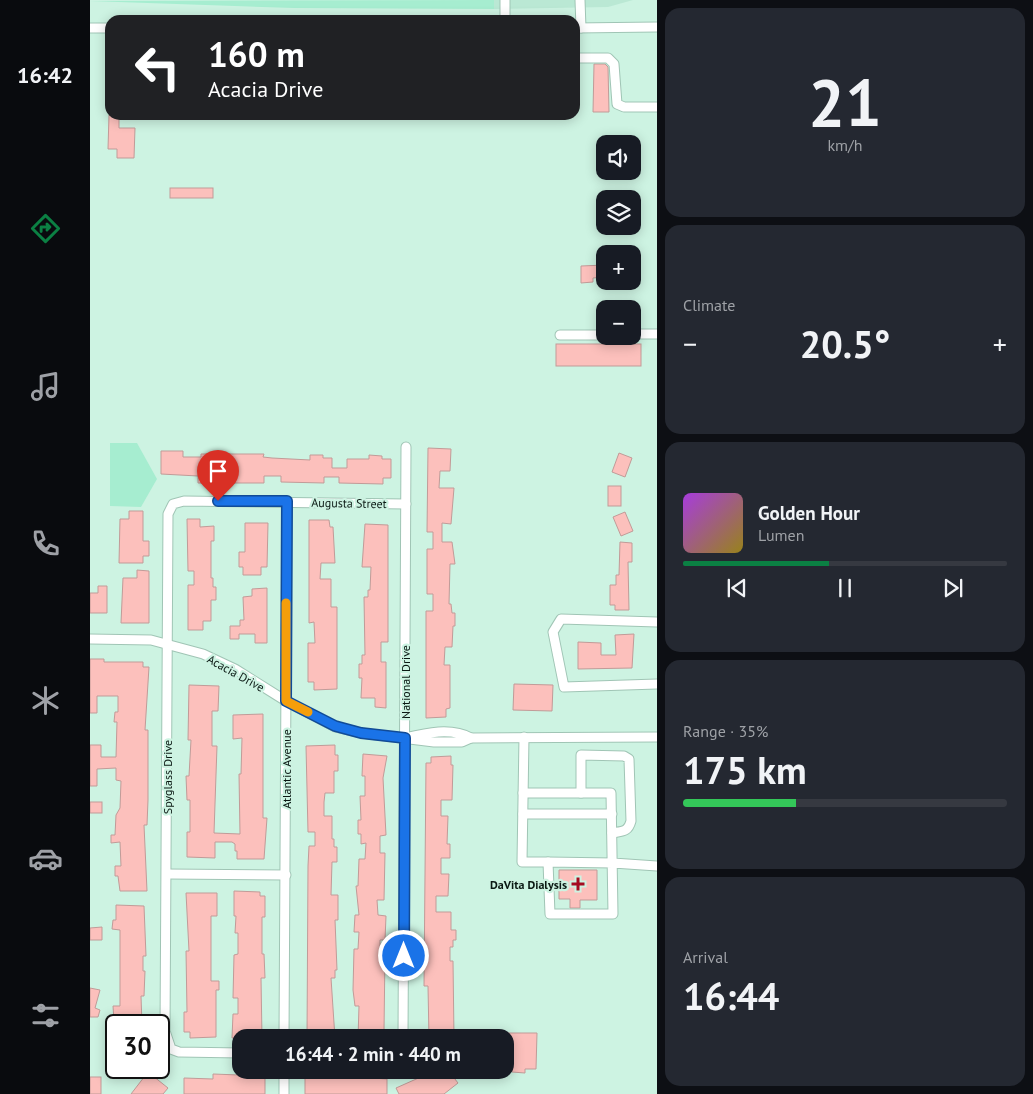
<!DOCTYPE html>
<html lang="en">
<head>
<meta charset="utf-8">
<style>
  body { margin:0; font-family:"PT Sans",sans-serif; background:#242831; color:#f1f3f6; height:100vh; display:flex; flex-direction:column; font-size:19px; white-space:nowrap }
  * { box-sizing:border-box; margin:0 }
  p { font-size:16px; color:#9ea1a6 }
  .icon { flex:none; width:28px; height:28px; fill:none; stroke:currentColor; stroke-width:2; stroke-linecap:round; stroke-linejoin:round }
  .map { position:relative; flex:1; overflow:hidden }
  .panel { display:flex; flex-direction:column; gap:8px; padding:8px; background:#0d0f14; width:376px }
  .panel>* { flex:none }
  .banner { position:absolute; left:15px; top:15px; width:475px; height:105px; border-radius:15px; box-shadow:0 2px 12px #0003; background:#202124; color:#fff; overflow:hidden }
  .fabs { position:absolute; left:506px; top:135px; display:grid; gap:10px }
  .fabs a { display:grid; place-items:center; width:45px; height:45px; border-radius:10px; background:#171b24; box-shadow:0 2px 12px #0003; font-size:25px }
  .speed { position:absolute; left:15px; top:1014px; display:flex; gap:10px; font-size:25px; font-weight:700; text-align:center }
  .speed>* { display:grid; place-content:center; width:65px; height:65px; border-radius:50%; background:#171b24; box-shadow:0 2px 12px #0003; line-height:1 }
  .speed .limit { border:2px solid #111; border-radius:8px; background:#fff; color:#111 }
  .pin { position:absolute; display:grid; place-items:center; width:42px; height:42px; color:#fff; margin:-51px -21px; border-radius:50% 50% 50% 0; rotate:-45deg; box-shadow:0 0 5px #0007 }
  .pin .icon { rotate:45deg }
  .me { position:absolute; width:55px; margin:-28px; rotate:0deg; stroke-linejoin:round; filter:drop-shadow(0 0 4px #0008) }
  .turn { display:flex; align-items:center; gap:18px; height:105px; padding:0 20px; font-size:22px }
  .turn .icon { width:65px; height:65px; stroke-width:2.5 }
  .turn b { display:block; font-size:35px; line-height:42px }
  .big { font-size:38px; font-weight:700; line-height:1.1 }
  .panel .tile { flex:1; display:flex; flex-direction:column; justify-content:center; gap:8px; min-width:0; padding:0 18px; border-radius:15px; background:#242831 }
  .panel .dial { align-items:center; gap:0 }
  .dial b { font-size:65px; line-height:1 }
  .song { display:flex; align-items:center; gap:15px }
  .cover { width:60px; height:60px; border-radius:8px; background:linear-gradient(135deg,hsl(280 70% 55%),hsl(50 70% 35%)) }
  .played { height:5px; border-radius:2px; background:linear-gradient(90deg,#0b8043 45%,#363941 45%) }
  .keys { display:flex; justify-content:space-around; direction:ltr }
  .heat { display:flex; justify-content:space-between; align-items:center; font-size:28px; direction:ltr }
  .charge { height:8px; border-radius:4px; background:linear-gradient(90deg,#34c759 35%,#363941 0) }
  .trip { position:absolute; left:142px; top:1029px; width:282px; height:50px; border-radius:15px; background:#171b24; box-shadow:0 2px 12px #0003; font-weight:700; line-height:50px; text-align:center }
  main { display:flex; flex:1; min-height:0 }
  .dock { display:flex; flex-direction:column; width:90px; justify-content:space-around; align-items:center; background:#090b0e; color:#9ea1a6 }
  .dock .icon { width:35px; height:35px }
  .dock .active { color:#0b8043 }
  .dock b { font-size:22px; color:#f1f3f6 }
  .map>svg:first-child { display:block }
  .built { fill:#bae8d4 }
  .green { fill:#a6edd0 }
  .building { fill:#fcc0bc; stroke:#c19b98 }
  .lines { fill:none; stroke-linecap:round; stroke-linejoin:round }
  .minor-casing { stroke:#a0c5b5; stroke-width:11 }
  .minor { stroke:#fff; stroke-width:9 }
  .route-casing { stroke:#114b97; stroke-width:12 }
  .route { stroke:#1a73e8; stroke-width:9 }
  .slow { stroke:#f59e0b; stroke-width:9 }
  .poi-dot { fill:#a50c21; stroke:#cdf3e2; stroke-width:2 }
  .labels { text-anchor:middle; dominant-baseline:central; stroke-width:4.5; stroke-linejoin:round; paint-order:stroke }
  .street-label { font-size:12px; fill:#0a1813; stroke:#cdf3e2 }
  .poi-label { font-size:12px; font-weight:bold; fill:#0a1813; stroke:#cdf3e2; text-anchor:end }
</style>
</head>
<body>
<main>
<nav class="dock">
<b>16:42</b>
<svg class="icon active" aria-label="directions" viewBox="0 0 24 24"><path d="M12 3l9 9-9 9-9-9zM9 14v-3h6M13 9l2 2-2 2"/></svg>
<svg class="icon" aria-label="music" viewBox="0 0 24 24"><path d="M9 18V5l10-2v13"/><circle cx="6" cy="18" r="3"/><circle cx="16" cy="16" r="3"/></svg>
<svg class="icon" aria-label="phone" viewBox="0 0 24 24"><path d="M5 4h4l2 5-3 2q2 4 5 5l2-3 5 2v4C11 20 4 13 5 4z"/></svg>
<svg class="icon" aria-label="climate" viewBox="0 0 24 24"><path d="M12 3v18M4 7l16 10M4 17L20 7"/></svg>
<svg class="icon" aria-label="car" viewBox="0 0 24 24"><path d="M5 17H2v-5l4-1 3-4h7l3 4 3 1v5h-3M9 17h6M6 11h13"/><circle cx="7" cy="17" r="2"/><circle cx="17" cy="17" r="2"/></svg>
<svg class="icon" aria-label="filters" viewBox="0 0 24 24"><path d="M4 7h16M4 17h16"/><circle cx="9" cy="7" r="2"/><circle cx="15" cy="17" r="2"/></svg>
</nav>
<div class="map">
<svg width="567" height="1094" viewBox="0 0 567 1094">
  <rect width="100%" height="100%" fill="#cdf3e2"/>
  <path class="built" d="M404,0H543L518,7L404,9Z"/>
  <g class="green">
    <path d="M404,0V9L204,8L0,1Z"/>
    <path d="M20,443H47L67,479L51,507L20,506Z"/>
  </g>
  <g class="building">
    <path d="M504,64H515L518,67L519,112H503Z"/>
    <path d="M19,115H29V128H45L44,158H27V149H18Z"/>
    <rect x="80" y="188" width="43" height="10"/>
    <path d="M515,265V277L503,278V282L491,283V266Z"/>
    <rect x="466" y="344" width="85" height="22"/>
    <path d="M338,448L361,449L360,471H350L349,488H364L361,524L352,523V542H362L365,564H360L359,604H361L362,613H365V626H363L362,647H355L354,665H360V708L356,709V717L336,718V611H343V594H337V549H343V532H337Z"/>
    <path d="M71,451H93V457H111V454H174L173,457L182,458L220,460V455H233V458H242V468H257V459H279V455L292,456V459H301V478H293V484L249,483V477H234V483L191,482V476H174V483H108V476L71,474Z"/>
    <path d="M529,453L542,458L535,477L522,472Z"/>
    <rect x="518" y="486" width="13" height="20"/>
    <path d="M39,511H53V541H59V556H53V563H29L30,519H39Z"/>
    <path d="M535,512L543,531L531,536L523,517Z"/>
    <path d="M97,519H110V527L124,526V541H121V578H123V587H126V600H121V621H113V630H98V585H104V571H98Z"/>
    <path d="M219,520H239L240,527H243L245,563H231L230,579H241V607H247V689L224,690V682H218V643H225L224,622L219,623Z"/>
    <path d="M155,523H178L177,567H171V575H153V567H149V552H155Z"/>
    <path d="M275,524L298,525V642H291V662H296V708L285,707V698H271L272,678H269V664H272V655H275L274,597H278V590H280L281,567H272Z"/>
    <path d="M530,542L542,543V562H538L539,610H525V605H520V585H526V575H529Z"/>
    <path d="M47,570L59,571V623H31L33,578H47Z"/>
    <path d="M8,586H17V613H0V593H8Z"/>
    <path d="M177,588V643H165V634H149V639H140V626H150V620H154L153,597L162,596V589Z"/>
    <path d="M544,634L542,668L488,669V642L511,643V655H526L525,635Z"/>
    <path d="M0,659H14V662H53V667H59L55,730H58V800L57,825H54L57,891H30L28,876H25V866H31L30,842L21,843V835H25L26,815L30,808L31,781L26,780V768L7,769V786H0V745H11V757H26L27,722H24L25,712H28V696H7V713H0Z"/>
    <path d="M424,684L463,685L462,711L423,710Z"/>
    <path d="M99,685L129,686L128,711H122V746H127L124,833L150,834L149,774H151L152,738L143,739V715L173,714V818H177L174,859H147V851H145V844L142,842H125V858L97,857V832H100V800H97L96,776H99L101,740H98Z"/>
    <path d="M245,745V755H248V771H244V793H235L234,802V816H242V839H244V847H247V862H242L241,895H248V920H245L247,970H245V978H241L245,1038H217L218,866L219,846H225V832H218L216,746Z"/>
    <path d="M273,754L297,756L293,778L296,835L290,836V853H295L294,900H287L288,915L296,916L295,940H290V954H295L294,1031H291V1038H268L269,1006H265L263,990L264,949H268L269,932H264L265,915H269L266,886H268L269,859H275L276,843L271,844V834H268V820H271L270,796H275V776H272Z"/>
    <path d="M361,756V765H363L362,800H351V816H358L357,844H360V858H351V874H359L358,896H346V912H361V930H366V940H363V947H360V961H363L364,1038H339L338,986H334L336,763H341V757Z"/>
    <rect x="0" y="802" width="12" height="11"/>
    <path d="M469,870H507V900H490V908H480V899H469Z"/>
    <path d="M144,891L170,892V896H175V917H172V954H174L175,978H171L172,1038H142L143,1014H148V998H143L144,955L148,954V933H145L146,916H144Z"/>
    <path d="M96,893H127V916H121V981H129V990H126V1037L100,1038V1032H94V1012H97L96,951H99Z"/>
    <path d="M26,905L54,906L56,956H53V971H55L54,996H51L52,1025H29V1021H24L23,1006H30V930L22,929L23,920H26Z"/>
    <path d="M12,927V940H0V928Z"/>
    <path d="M0,988L10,990L5,1008L10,1010L8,1017H0Z"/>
    <path d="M416,1033H447L446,1069H435V1073L422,1072V1069H416Z"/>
    <path d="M19,1048H26V1073L18,1072Z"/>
    <path d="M336,1070H358L368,1083L354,1094H309L306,1088L333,1076L331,1074Z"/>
    <path d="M58,1072L78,1088L73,1094H41Z"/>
    <path d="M123,1074L175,1076V1094H94V1078L123,1079Z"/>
    <rect x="0" y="1077" width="11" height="17"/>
    <path d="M267,1077L297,1079V1094H215V1078Z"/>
  </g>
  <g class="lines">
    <defs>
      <g id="minor">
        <path d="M490,0L491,28"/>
        <path d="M415,20V0"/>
        <path d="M0,28H20"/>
        <path d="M485,28L567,27"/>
        <path d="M485,58H518L524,64L527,104L534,107H567"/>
        <path d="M542,334H567"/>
        <path d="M470,335H515"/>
        <path d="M567,622L471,619L463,632L474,687L567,684"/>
        <path d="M0,639L61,640L113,654L145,669L196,701L245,727L271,733L344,742H372L381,738C361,727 336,733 315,738"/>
        <path d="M434,737L432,862H458"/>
        <path d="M381,738L567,737"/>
        <path d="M433,793H521L523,914H460L458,862L523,863L567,866"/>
        <path d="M491,793V755L534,756L539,759L541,821C538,832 533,831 522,833"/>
        <path d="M433,814H522"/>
        <path d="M77,874L196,875"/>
        <path d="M194,1038L197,501"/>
        <path d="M313,1038L316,447"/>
        <path d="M151,1053L89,1052L81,1049L75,1031L78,514L83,504L94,501L316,504"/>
        <path d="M194,1070V1094"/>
      </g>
    </defs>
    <use href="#minor" class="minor-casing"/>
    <use href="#minor" class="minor"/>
  </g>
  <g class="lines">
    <defs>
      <path id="route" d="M128,501H197L196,701L245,726L271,733L315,738L314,956"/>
    </defs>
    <use href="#route" class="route-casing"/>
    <use href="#route" class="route"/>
    <path class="slow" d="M196,603V701L218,712"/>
  </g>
  <path class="poi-dot" d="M485.5 876.5h5v5h5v5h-5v5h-5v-5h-5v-5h5z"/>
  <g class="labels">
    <g class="street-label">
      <text transform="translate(259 503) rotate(1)">Augusta Street</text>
      <text transform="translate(146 673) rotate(29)">Acacia Drive</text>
      <text transform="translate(315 682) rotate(-90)">National Drive</text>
      <text transform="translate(196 769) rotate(-90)">Atlantic Avenue</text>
      <text transform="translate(77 777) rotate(-90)">Spyglass Drive</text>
    </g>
    <g class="poi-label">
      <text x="477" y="884">DaVita Dialysis</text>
    </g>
  </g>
</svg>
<div class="fabs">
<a><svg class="icon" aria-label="sound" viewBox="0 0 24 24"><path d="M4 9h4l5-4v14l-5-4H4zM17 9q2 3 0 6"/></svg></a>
<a><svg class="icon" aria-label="layers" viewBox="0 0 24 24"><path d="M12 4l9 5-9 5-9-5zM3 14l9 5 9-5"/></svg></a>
<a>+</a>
<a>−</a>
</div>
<div class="speed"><div class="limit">30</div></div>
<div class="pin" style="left:128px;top:501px;background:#d93025"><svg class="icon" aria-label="arrive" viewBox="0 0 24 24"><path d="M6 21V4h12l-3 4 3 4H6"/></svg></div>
<svg class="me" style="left:314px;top:956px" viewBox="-20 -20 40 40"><circle r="17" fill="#1a73e8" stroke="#fff" stroke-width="3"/><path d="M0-11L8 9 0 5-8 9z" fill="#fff"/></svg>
<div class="trip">16:44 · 2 min · 440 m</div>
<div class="banner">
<div class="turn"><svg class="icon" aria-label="left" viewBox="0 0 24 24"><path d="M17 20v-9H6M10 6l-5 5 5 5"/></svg><div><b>160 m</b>Acacia Drive</div></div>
</div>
</div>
<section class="panel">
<div class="tile dial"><b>21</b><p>km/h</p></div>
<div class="tile"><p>Climate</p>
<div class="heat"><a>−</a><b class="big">20.5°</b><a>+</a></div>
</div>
<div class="tile">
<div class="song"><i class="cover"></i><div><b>Golden Hour</b><p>Lumen</p></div></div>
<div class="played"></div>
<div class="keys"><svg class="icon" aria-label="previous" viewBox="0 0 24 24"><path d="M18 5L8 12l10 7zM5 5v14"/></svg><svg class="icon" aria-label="pause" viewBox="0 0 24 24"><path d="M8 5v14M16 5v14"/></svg><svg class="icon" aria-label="next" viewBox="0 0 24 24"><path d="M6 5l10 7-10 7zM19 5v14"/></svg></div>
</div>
<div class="tile"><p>Range · 35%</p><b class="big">175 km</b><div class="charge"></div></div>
<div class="tile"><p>Arrival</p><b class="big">16:44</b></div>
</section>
</main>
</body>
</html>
